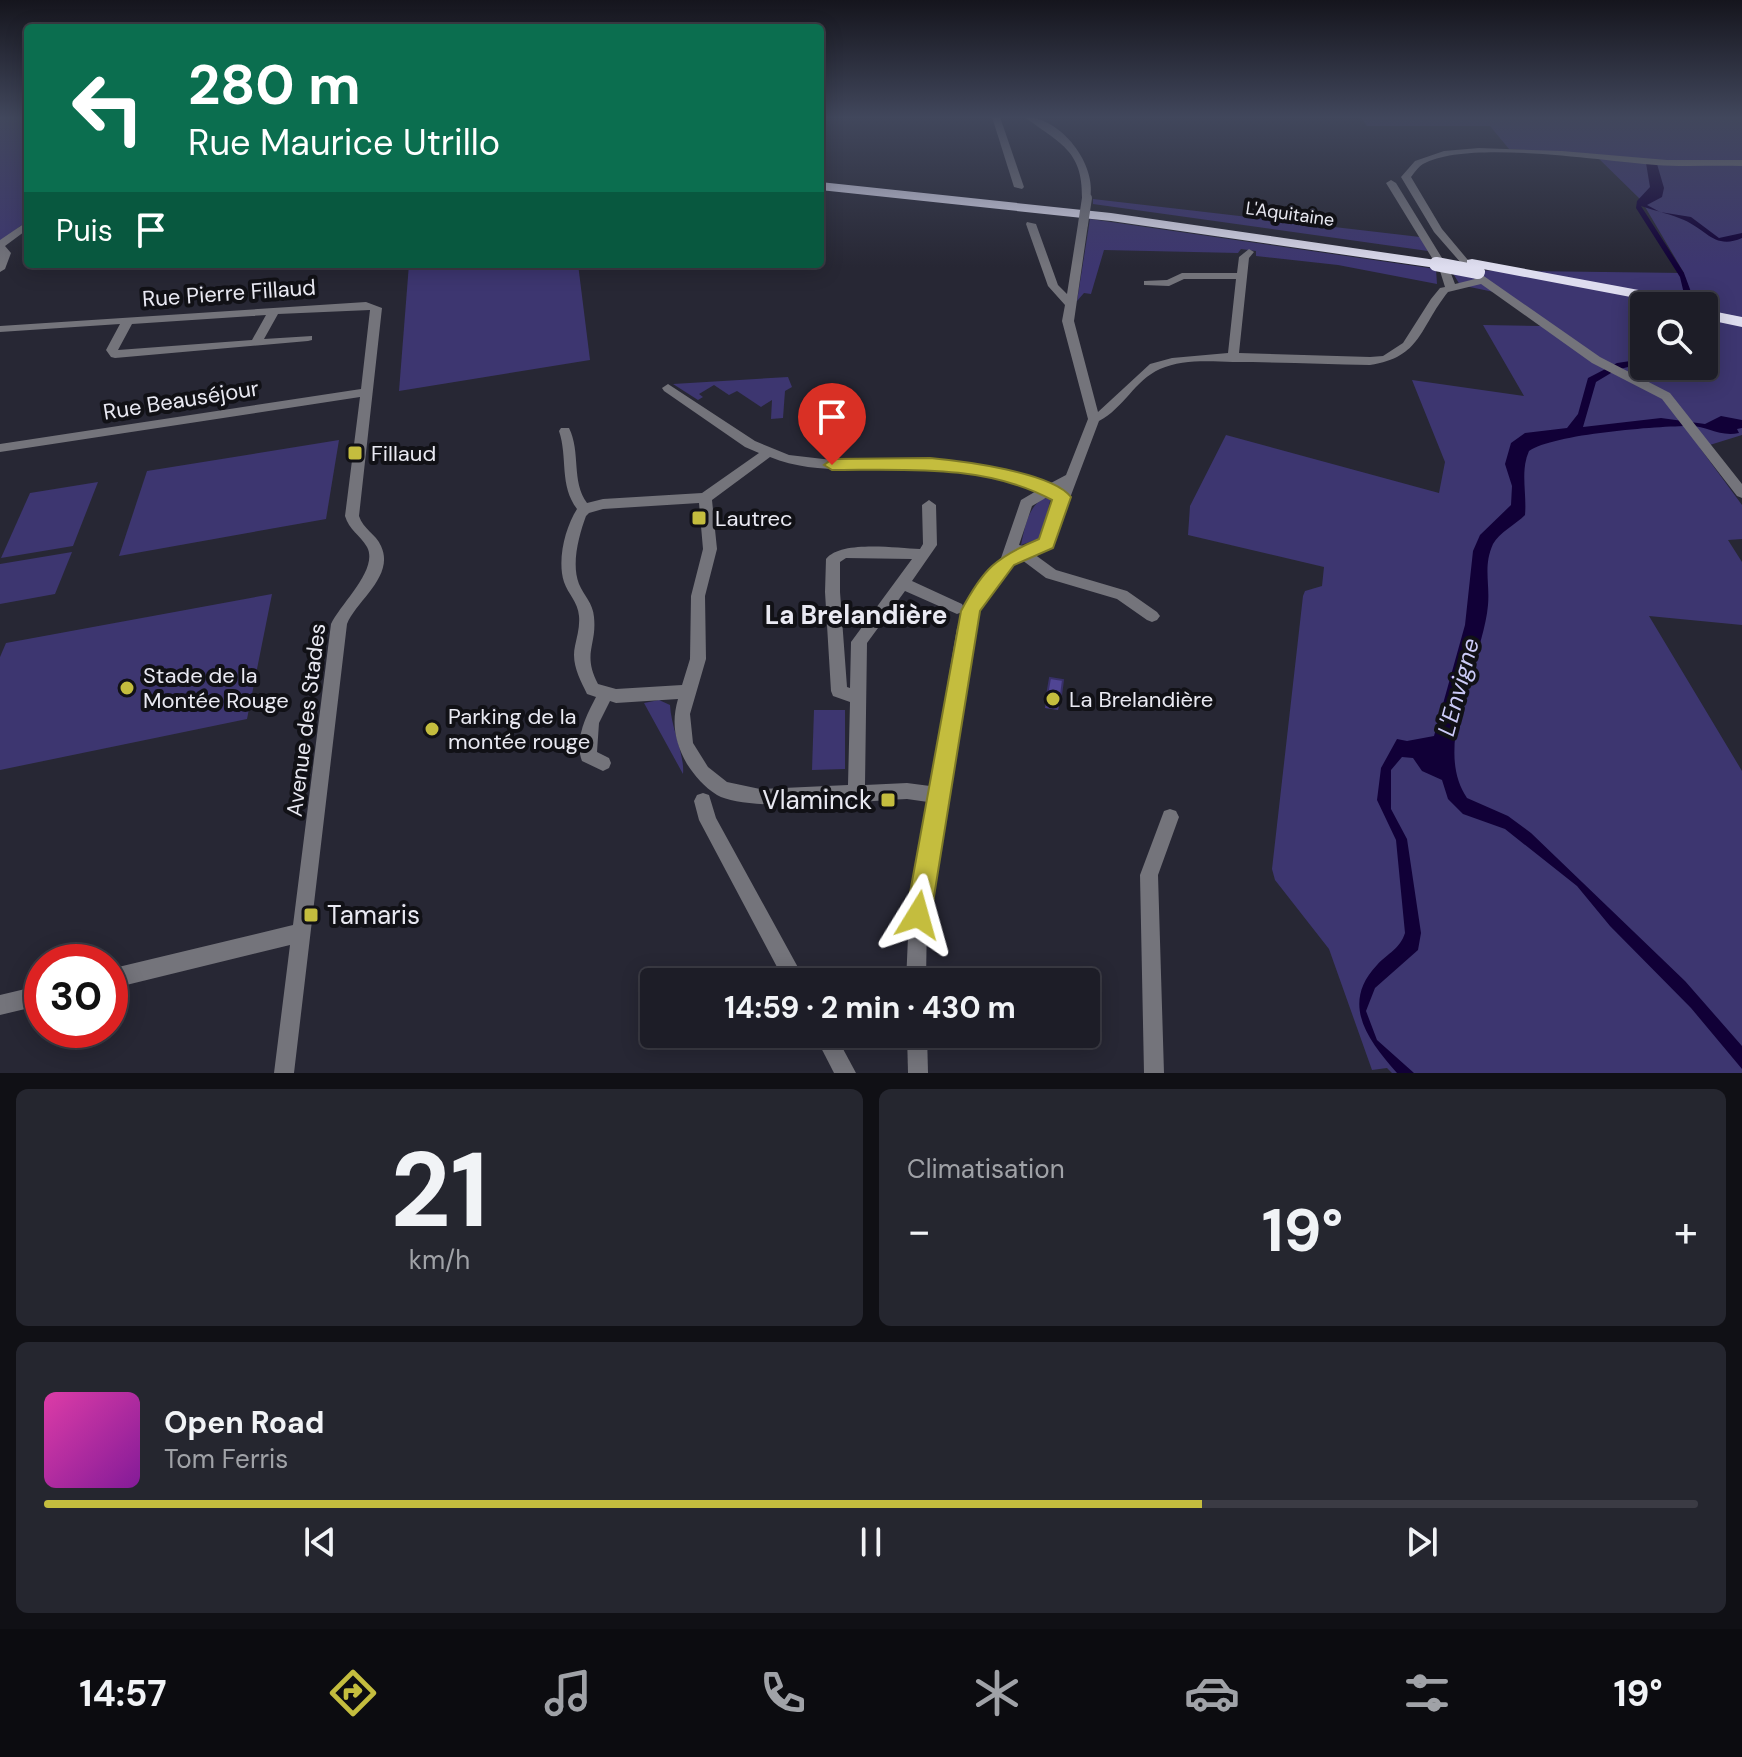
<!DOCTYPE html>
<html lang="fr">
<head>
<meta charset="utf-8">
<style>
  body { margin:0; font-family:"DM Sans",sans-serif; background:#25262f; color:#f1f3f6; height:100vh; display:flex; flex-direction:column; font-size:30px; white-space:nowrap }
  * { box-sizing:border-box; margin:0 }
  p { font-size:26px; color:#a0a2a7 }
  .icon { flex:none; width:44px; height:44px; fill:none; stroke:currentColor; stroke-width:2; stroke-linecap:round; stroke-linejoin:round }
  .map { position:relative; height:1073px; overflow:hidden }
  .details { display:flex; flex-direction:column; gap:16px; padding:16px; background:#101015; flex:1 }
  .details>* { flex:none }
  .guide { position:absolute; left:24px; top:24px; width:800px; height:244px; border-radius:8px; box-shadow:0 4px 20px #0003,0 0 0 2px #3b3b44; background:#0b6e4f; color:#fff; overflow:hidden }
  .fabs { position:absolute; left:1630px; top:292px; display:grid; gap:16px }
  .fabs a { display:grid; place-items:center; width:88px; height:88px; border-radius:8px; background:#1d1d27; box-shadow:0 4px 20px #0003,0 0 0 2px #3b3b44; font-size:40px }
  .speed { position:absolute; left:24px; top:944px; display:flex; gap:16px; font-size:40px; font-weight:700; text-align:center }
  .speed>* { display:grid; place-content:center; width:104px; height:104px; border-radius:50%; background:#1d1d27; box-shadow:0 4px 20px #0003,0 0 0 2px #3b3b44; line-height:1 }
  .speed .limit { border:12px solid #d22; background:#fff; color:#111 }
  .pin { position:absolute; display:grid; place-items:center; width:68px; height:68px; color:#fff; margin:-82px -34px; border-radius:50% 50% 50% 0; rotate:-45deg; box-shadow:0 0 8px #0007 }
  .pin .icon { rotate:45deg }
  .me { position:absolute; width:88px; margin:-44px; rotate:8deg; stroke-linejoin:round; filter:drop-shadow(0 0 6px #0008) }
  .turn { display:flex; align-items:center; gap:28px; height:168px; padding:0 32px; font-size:36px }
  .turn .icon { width:104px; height:104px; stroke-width:2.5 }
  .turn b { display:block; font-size:56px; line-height:68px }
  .then { display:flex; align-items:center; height:76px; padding:0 32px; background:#0003; gap:16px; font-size:30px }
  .big { font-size:60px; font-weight:700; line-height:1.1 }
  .details .widget { flex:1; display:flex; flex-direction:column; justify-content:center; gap:12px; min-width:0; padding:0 28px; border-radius:12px; background:#25262f }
  .details .dial { align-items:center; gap:0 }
  .dial b { font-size:104px; line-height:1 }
  .song { display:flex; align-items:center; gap:24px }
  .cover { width:96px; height:96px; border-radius:12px; background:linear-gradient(135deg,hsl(320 70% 55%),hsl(290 70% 35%)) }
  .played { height:8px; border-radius:4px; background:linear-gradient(90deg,#c4bd3e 70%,#3b3b44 70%) }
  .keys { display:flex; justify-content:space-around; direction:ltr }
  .heat { display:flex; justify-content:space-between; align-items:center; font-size:44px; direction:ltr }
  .details .tiles { flex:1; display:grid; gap:16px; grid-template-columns:1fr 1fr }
  .widget:last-child { grid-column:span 2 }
  .trip { position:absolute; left:640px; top:968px; width:460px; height:80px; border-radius:8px; background:#1d1d27; box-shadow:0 4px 20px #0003,0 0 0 2px #3b3b44; font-weight:700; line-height:80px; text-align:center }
  .tab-bar { display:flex; height:128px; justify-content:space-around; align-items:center; background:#0c0c10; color:#a0a2a7 }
  .tab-bar .icon { width:56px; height:56px }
  .tab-bar .current { color:#c4bd3e }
  .tab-bar b { font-size:36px; color:#f1f3f6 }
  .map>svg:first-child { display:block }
  .green { fill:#3d3670; fill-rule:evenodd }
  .water { fill:#110037 }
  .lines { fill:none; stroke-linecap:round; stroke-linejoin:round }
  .minor { fill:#74747b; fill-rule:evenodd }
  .highway { fill:#deddef; fill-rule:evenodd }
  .minor-bridge { stroke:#74747b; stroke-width:10 }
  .highway-bridge { stroke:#deddef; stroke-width:14 }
  .wall { fill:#453b7f }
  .building { fill:#504594; stroke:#383068; stroke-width:2 }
  .route { fill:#c4bd3e; stroke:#7f7b28; stroke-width:2 }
  .poi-dot { fill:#c4bd3e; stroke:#111116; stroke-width:3 }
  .labels { text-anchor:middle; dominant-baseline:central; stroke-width:8; stroke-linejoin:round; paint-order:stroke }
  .far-street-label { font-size:18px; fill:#e9e9f2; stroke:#111116 }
  .street-label { font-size:22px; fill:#e9e9f2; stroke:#111116 }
  .poi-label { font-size:22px; fill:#e9e9f2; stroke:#111116; text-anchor:start }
  .water-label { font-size:24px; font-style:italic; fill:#cccbf8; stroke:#111116 }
  .quarter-label { font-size:26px; font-weight:bold; fill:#e9e9f2; stroke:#111116 }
  .near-poi-label { font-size:26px; fill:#e9e9f2; stroke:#111116; text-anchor:end }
</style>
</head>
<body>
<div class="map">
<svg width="1742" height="1073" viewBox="0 0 1742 1073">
  <rect width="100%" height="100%" fill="#272734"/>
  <g class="green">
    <path d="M0,117H28V220L0,242Z"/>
    <path d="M1361,117L1742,118V435L1700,448L1742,505V539L1728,540L1742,562V625L1649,616L1742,771V1073H1392L1387,1068L1372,1070L1329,949L1275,880L1272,869L1303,596L1305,591L1322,586L1324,567L1188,535L1190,506L1226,435L1439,493L1445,462L1412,380L1524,396L1483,325L1541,326L1494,292L1460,285L1451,270L1684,273L1641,200L1595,155L1509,149L1490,126H1367ZM1644,306H1704V366H1644Z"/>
    <path d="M1093,199L1420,237L1428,251L1093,204Z"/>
    <path d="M1090,219L1436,269L1437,284L1338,265L1256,256V251L1241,249L1238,253L1104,250L1091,294L1084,293L1077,301Z"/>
    <path d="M409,264H578L590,360L399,391Z"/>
    <path d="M788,377L792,387L785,391L783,418L771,419L772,400L761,407L737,391L729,395L714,385L699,394L703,397L698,400L673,384Z"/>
    <path d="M339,440L326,519L119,556L147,471Z"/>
    <path d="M98,482L73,546L1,558L30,493Z"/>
    <path d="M1051,497L1041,538L1021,545C1025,527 1029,499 1051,497Z"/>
    <path d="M72,552L55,594L0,604V564Z"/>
    <path d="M272,594L247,719L0,770V657L6,643Z"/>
    <path d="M659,700L670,705C671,728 685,755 683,774L644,703Z"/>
    <path d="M814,710H845V769L812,770Z"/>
  </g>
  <g class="water">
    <path d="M1646,163L1657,164L1664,188L1662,197L1647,205L1660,212L1691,217L1719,238L1742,233V238C1715,250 1707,230 1684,220C1671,214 1655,211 1641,206L1684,273L1694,300L1685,298L1680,277L1636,208L1637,201L1650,187Z"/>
    <path d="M1644,359V363L1616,370L1596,382L1583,427L1661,418L1705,424L1721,416L1742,420V428L1737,429L1739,433C1719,437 1708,426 1690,426C1658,426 1553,434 1529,451C1520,471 1527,493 1525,515C1516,524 1499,533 1493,544C1483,566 1490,583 1488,605C1483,662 1431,745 1467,798L1508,816L1531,833L1685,981L1742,1046V1069L1691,1008L1610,926L1577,886L1505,829L1463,814L1448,799L1442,780L1422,771L1413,758L1402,757L1391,770V809L1407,839L1421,933L1418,950L1375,988L1366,1011L1377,1040L1414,1073H1397C1368,1040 1340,1004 1377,965C1388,953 1400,949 1405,933L1396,840L1377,800L1381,768L1397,739L1407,741L1434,736L1465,625L1473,551L1480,535L1511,505L1512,486L1505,464L1511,443L1525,433L1567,428L1578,414L1588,378L1617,363Z"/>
  </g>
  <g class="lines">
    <g class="minor">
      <path d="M992,117H1000L1024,187L1022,189L1014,187Z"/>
      <path d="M1025,117C1061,117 1098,165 1090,200L1082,198C1083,149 1058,143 1025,117Z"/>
      <path d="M1479,148L1562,151L1667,160H1742V166C1713,165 1684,167 1656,165C1602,161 1468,139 1423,164C1418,167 1414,173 1411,177L1442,229L1478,272L1600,357L1670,393L1742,484V498L1737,496L1662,399L1592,363L1481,284L1448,292C1419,328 1422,357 1370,365C1324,364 1279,362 1233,362C1210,361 1182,359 1160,369C1135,380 1123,409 1099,421L1053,543L1051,547L1034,554L1056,570L1127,591L1157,612L1160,616L1157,620L1152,622L1147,620L1117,599L1046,578L1022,560C998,570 981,605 973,628L927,915L926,982H906L909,915L928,802L907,799C865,801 749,813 717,795C704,787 695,776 687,764C675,743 671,723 678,699L616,703L610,701L599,723L597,752L609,758L611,763L609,768L603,771L582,761C574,740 586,716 596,697L587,694C580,679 571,664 575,646C577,636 580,627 579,616C578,602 568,594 564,582C557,560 565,528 577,509C559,485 568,458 559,431L561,428H569C581,452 571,481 587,503L603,499L702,493L759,453L745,447L664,391L662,388L668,384L755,441L789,455L832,460H947L1049,484L1066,475L1088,419L1062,321L1065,305L1048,286L1026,224L1027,222L1036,224L1058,285L1067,294L1078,224L1083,221L1088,224L1074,321L1098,412L1150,364L1172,358L1228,353L1236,279H1184L1169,286L1144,285V281L1167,280L1182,273H1237L1239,257L1249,249L1254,252L1249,258L1239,353L1370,357L1383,356L1403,343L1431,299L1440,288L1445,287L1440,271L1386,183L1391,180L1396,183L1450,271L1455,284L1475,279L1434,232L1401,177L1415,161L1444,151ZM770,457C827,480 889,462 948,470C978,473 1009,483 1038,490L1021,500L1001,558L970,597L957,628L930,786L907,783L865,785L867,643L905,591L957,614L962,612L964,608L962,604L912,581L937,545L936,505L929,500L922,505L923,544L920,549C895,548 841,540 826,559L825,592L831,691L833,696L850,702L848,785L760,789L727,782L708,767L693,743L690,714L706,659L705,596L717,549L712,500ZM1049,496L1056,500L1040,540L1024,546L1019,545L1032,506ZM699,503L703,549L691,596L690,659L682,685L616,689L598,684C582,653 597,646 594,617C593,603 584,596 579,584C571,564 579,535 586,516L589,513L603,509ZM846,558L912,559L851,642L850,688L847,687L840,592V562Z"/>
      <path d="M28,221V229L5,246L11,253L5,269L0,272V240Z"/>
      <path d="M366,302L382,308L359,516C363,529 376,534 381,546C395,576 357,600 347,624L294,1073H274L290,945L110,989V969L293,925L331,624C341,603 379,569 367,547C360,535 349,530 345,516L360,397L0,452V444L361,389L370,310L278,314L264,339L312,336V340L308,341L115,358L111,357L106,350L120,324L0,332V326ZM266,315L252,340L118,350L132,324Z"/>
      <path d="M703,793L709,795L716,818L806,982H785L699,820L694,801L697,795Z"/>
      <path d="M1170,809L1176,811L1179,817L1158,875L1164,1073H1144L1140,875L1164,811Z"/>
      <path d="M42,985V1005L0,1015V995Z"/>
      <path d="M814,1034H835L856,1073H834Z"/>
      <path d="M907,1034H927L928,1073H908Z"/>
    </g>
    <g class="highway">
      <path d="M820,182L1111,213L1436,260L1443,264L1436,268L1111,221L820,190Z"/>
      <path d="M1472,259L1709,303L1711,306L1707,310L1742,317V327L1704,319V306H1678L1467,266V260Z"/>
    </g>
    <path class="minor-bridge" d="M1083,224L1087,198"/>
    <path class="highway-bridge" d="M1436,264L1478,272"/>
  </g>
  <path class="wall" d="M1050,678L1060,703L1058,710L1045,708Z"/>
  <path class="building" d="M1050,678L1063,680L1060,703L1046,701Z"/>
  <linearGradient id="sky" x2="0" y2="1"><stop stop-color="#15151d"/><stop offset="0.44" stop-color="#41475c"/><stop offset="1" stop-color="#41475c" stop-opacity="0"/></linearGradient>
  <rect width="1742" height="267" fill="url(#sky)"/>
  <path class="route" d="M930,458C962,461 1052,472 1071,497L1053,548L1014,565L980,611L931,915L927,924L918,928L910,924L906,915L961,611C983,569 996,557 1039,539L1052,500C986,464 905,470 832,470L824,465L832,459Z"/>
  <g class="poi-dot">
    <rect x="347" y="445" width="16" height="16" rx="4"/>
    <rect x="691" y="510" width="16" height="16" rx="4"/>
    <circle cx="127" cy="688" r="8"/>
    <circle cx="1053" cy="699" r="8"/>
    <circle cx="432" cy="729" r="8"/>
    <rect x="880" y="792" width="16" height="16" rx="4"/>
    <rect x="303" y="907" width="16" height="16" rx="4"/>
  </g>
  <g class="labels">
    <g class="far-street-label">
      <text transform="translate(1290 214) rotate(8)">L'Aquitaine</text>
    </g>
    <g class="street-label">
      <text transform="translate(229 293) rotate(-4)">Rue Pierre Fillaud</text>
      <text transform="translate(181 400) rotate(-9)">Rue Beauséjour</text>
      <text transform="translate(306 720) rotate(-83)">Avenue des Stades</text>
    </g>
    <g class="poi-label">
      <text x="371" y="453">Fillaud</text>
      <text x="715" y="518">Lautrec</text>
      <text x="143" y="675">Stade de la<tspan x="143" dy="25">Montée Rouge</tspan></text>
      <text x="1069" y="699">La Brelandière</text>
      <text x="448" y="716">Parking de la<tspan x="448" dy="25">montée rouge</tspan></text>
    </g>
    <g class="water-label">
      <text transform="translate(1458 687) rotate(-75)">L'Envigne</text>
    </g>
    <g class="quarter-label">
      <text x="856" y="615">La Brelandière</text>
    </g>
    <g class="near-poi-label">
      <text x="872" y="800">Vlaminck</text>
      <text x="327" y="915" text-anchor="start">Tamaris</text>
    </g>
  </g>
</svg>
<div class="fabs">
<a><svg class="icon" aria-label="search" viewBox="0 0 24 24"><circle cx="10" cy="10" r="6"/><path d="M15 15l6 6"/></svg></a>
</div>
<div class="speed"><div class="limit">30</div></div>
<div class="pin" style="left:832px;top:465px;background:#d93025"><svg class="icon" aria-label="arrive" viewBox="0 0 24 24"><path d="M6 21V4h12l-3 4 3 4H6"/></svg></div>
<svg class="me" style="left:918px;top:915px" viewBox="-20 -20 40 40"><path d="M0-17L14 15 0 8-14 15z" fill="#c4bd3e" stroke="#fff" stroke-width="4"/></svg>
<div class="trip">14:59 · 2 min · 430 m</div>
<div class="guide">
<div class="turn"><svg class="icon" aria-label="left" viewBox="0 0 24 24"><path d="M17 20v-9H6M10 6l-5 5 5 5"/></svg><div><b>280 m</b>Rue Maurice Utrillo</div></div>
<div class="then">Puis<svg class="icon" aria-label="arrive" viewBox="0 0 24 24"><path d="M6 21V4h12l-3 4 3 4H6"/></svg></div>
</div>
</div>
<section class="details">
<div class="tiles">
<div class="widget dial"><b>21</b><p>km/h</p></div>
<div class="widget"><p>Climatisation</p>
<div class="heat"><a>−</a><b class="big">19°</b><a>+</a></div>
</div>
<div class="widget">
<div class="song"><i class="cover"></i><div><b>Open Road</b><p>Tom Ferris</p></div></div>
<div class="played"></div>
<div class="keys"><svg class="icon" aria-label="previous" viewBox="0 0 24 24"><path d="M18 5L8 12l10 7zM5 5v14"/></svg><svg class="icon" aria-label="pause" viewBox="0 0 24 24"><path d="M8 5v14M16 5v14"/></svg><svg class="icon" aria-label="next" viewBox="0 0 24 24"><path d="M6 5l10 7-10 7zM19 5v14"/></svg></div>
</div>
</div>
</section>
<nav class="tab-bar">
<b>14:57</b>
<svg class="icon current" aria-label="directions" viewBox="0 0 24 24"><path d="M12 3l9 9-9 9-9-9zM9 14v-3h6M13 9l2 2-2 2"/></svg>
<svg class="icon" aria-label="music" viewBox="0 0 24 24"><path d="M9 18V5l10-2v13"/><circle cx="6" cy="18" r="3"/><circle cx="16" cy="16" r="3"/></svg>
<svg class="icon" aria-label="phone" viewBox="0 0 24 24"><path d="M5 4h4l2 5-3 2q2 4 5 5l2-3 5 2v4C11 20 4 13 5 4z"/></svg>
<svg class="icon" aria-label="climate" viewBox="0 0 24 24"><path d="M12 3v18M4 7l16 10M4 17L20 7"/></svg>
<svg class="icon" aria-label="car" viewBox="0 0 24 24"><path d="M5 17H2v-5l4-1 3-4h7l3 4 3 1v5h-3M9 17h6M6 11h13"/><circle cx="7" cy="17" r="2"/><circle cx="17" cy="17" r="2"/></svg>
<svg class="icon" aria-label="filters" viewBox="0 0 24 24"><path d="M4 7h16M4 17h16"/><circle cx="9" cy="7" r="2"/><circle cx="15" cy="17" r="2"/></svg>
<b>19°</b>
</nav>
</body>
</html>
